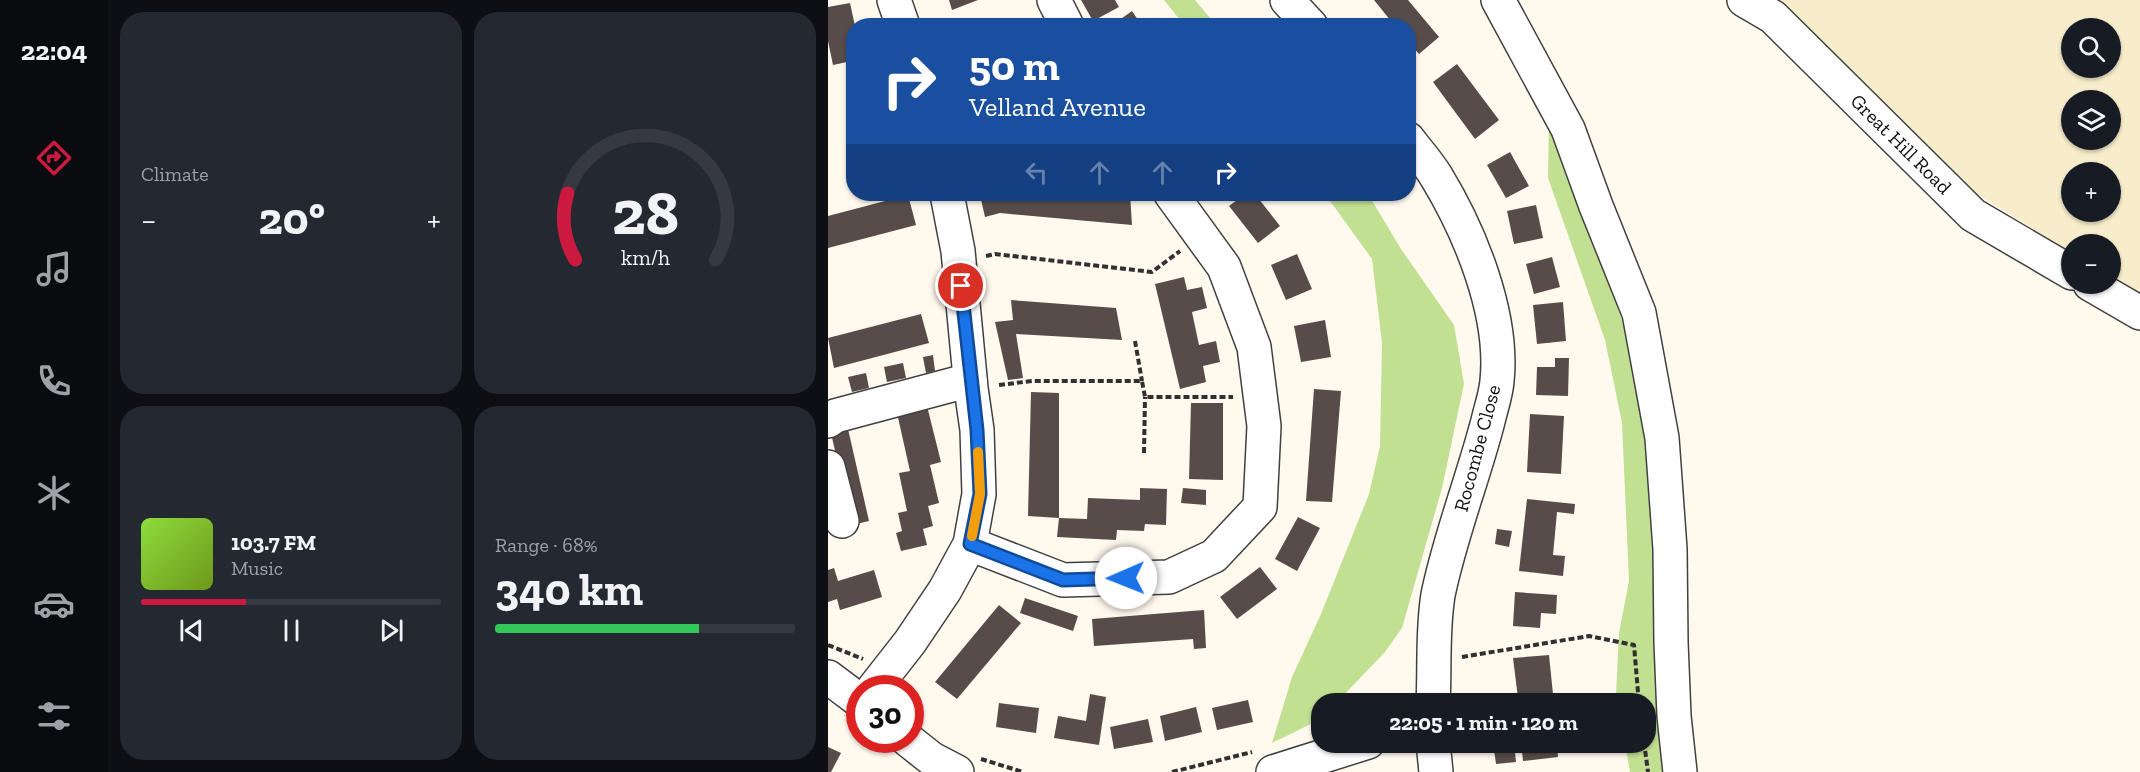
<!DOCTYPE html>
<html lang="en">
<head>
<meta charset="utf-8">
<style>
  body { margin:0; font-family:"Zilla Slab",serif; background:#242831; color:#f1f3f6; height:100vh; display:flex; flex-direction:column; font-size:22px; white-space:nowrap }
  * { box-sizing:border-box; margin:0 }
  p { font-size:20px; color:#9ea1a6 }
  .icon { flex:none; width:33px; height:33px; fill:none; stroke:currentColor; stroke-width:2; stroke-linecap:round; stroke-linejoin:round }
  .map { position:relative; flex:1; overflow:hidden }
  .panel { display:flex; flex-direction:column; gap:12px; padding:12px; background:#0d0f14; width:720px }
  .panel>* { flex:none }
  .top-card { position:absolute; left:18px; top:18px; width:570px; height:183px; border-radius:24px; box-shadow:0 2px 4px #0004; background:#1a4fa0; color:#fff; overflow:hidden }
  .fabs { position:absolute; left:1233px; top:18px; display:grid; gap:12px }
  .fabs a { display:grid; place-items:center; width:60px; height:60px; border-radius:50%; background:#171b24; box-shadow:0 2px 4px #0004; font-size:30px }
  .speed { position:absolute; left:18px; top:675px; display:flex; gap:12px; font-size:30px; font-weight:700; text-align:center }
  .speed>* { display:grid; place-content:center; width:78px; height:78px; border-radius:50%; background:#171b24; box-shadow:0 2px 4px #0004; line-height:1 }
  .speed .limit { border:9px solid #d22; background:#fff; color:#111 }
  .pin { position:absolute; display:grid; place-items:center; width:51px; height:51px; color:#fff; margin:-26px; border:3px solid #fff; border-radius:50%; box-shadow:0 2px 6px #0007 }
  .me { position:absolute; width:66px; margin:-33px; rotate:269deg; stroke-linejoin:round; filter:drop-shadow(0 0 4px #0008) }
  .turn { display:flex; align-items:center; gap:21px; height:126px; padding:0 24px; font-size:27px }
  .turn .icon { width:78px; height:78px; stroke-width:2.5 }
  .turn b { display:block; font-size:42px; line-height:51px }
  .lanes { display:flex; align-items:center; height:57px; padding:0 24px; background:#0003; justify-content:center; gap:30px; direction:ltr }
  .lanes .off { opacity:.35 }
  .big { font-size:45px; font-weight:700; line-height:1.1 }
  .panel .widget { flex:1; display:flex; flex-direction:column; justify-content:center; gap:9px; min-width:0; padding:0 21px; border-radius:24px; background:#242831 }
  .panel .dial { align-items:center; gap:0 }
  .dial svg { height:156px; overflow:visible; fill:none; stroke:#363941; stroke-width:7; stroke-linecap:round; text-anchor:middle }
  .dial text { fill:#f1f3f6; stroke:none }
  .song { display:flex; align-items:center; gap:18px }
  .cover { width:72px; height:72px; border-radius:9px; background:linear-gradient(135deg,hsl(90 70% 55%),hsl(80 70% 35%)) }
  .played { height:6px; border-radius:3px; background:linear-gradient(90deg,#cb193f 35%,#363941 35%) }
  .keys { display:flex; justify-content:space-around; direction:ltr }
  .heat { display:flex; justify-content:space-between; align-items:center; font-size:33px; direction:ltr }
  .charge { height:9px; border-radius:4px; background:linear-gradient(90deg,#34c759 68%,#363941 0) }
  .panel .tiles { flex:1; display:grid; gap:12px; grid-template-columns:repeat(2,1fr) }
  .trip { position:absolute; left:483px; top:693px; width:345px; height:60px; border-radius:24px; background:#171b24; box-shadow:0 2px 4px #0004; font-weight:700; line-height:60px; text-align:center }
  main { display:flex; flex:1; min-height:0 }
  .tab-bar { display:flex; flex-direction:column; width:108px; justify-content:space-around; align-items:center; background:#090b0e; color:#9ea1a6 }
  .tab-bar .icon { width:42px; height:42px }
  .tab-bar .active { color:#cb193f }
  .tab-bar b { font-size:27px; color:#f1f3f6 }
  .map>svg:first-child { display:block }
  .farmland { fill:#f8edcb; fill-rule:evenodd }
  .forest { fill:#c2e092 }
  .building { fill:#574c49 }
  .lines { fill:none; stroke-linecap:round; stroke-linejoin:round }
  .minor-casing { stroke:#414141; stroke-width:36 }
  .path { stroke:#303030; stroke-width:4; stroke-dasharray:6 3; stroke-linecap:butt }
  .minor { stroke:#fff; stroke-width:33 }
  .route-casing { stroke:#114b97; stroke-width:15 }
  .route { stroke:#1a73e8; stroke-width:10 }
  .slow { stroke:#f59e0b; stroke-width:10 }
  .labels { text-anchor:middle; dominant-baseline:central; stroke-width:6; stroke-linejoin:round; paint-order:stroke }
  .street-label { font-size:20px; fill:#0e0e0e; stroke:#fff }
</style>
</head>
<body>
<main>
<nav class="tab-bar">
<b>22:04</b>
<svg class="icon active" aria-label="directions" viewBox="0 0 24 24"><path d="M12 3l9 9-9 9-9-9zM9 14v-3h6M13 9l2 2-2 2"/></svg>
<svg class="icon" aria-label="music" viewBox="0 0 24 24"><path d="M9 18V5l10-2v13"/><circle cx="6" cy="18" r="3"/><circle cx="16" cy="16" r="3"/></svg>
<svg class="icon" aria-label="phone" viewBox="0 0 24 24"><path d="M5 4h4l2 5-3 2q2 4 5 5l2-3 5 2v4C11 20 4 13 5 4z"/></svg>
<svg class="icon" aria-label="climate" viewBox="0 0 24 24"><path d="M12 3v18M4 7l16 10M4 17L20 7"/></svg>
<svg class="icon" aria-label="car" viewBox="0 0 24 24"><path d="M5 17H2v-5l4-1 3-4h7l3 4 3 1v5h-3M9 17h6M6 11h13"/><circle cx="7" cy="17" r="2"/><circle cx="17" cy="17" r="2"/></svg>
<svg class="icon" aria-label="filters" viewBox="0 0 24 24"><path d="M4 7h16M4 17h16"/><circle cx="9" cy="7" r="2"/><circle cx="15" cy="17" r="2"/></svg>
</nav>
<section class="panel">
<div class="tiles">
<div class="widget"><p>Climate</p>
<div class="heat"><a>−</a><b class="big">20°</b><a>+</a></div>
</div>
<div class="widget dial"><svg viewBox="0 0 100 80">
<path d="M14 69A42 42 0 1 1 86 69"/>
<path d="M14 69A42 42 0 0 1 10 35" stroke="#cb193f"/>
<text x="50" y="56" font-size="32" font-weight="700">28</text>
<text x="50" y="72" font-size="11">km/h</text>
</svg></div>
<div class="widget">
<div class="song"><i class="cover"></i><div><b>103.7 FM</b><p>Music</p></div></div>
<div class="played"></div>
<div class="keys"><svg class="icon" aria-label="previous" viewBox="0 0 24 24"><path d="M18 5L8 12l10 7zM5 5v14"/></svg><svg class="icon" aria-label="pause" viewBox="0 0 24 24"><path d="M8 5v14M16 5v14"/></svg><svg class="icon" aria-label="next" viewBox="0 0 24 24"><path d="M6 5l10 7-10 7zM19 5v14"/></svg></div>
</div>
<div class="widget"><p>Range · 68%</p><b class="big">340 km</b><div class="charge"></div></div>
</div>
</section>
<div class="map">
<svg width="1312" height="772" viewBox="0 0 1312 772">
  <rect width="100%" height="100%" fill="#fff9ee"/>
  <path class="farmland" d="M941,0H1312V294L1283,276L1282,244H1244L1243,252L1135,185ZM1244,28H1282V68H1244ZM1244,100H1282V140H1244ZM1244,172H1282V212H1244Z"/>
  <g class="forest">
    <path d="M336,0H367L388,25H356Z"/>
    <path d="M721,123L796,325L820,435L839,772H802L797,743L818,742V704L790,703L788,695L791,633L801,581L794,423L777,340L720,178Z"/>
    <path d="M497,194H540L573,249L626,325L636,384L614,488L574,628L557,652L508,703L494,704L493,719L444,743L464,677L493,614L541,494L552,446L554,343L544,259Z"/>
  </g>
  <g class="building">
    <path d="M121,0H150L124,10Z"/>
    <path d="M253,0H287L291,7L265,21Z"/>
    <path d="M546,0H580L611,37L591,54L580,41V26H567Z"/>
    <path d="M22,3L27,26L25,86L19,62L5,65L0,41V7Z"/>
    <path d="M304,11L314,26H283Z"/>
    <path d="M629,64L671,120L647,139L605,82Z"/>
    <path d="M682,152L701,186L678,198L659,165Z"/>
    <path d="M163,194H302L304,225L172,213L157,217L152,195Z"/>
    <path d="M417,194H427L452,226L430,243L401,206Z"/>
    <path d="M80,195L88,225L0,248V216Z"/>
    <path d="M708,205L715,238L686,244L679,211Z"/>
    <path d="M469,254L484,289L458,300L443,265Z"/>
    <path d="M724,257L732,287L706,294L698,264Z"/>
    <path d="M356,277L359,290L374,287L379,308L364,312L371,345L388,341L392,362L375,366L378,382L352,389L327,284Z"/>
    <path d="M183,300L288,308L294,340L188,334L195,378L180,380L167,322L185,320Z"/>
    <path d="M735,302L738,341L709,344L705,305Z"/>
    <path d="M93,314L101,343L6,368L0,338Z"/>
    <path d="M497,320L503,357L473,362L466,326Z"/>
    <path d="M105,355L107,371L98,373L95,357Z"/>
    <path d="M727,358H741L740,396L708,395L709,367H727Z"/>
    <path d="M75,363L78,378L59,382L56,367Z"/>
    <path d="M38,373L41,388L24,392L20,377Z"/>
    <path d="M486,389L513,391L504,502L478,501Z"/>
    <path d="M203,392L231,393V518L259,519L260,498L312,500V488L339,489L338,525L317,524L316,531L289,530L288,540L229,537L231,518L200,516Z"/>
    <path d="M363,403H395V480L361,479Z"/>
    <path d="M99,406L113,462L102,465L111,503L100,506L105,526L95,529L99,545L73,551L68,533L74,531L70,513L79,511L71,473L82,471L69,413Z"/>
    <path d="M702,414L736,416L733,474L699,472Z"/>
    <path d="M20,429L41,521L24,525L3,433Z"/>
    <path d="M355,488L378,490V505L353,503Z"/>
    <path d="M699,499L747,504L746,514L729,512L725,555L737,556L735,576L691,571Z"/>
    <path d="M470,517L492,528L469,571L447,559Z"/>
    <path d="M669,529L684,531L681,547L667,544Z"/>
    <path d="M432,567L449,589L409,619L392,597Z"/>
    <path d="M6,568L10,581L46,570L54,597L12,610L9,599L0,602V570Z"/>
    <path d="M687,592L729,595L728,614L713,613L712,628L685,626Z"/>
    <path d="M197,598L250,616L245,631L192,613Z"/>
    <path d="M171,605L193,623L129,699L107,682Z"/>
    <path d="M376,610L378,648L366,649L365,639L266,646L264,619Z"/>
    <path d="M721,655L725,694L690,698L685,658Z"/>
    <path d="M262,694L278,697L271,745L226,738L230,716L258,721Z"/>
    <path d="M420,700L425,722L389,730L384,708Z"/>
    <path d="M171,703L211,708L208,733L168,727Z"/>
    <path d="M368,707L374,732L337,741L332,716Z"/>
    <path d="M320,719L325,742L286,749L282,727Z"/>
    <path d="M665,742H686L688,762L668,764Z"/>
    <path d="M693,742H729L730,757L695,761Z"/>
    <path d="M0,747L13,753L3,772H0Z"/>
  </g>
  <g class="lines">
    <defs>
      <g id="minor">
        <path d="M66,0L75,26"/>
        <path d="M226,0L239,26"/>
        <path d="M459,0L483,26"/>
        <path d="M670,0L740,129L768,206L811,313L834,438L842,549L843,642L846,716L852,772"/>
        <path id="s1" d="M916,0L945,17L1145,215L1244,273"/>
        <path d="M580,139C589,151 600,163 608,176C642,232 676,314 669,381C668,394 663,408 660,421C645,479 622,536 610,595C604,632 607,667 605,704"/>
        <path d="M1262,284L1312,313"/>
        <path d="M0,421L7,416L142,380"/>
        <path d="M0,467L14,521"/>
        <path d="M142,544L235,580L341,577L386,556L432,507L436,426L426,347L396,267L343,194"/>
        <path d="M0,677L32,701"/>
        <path d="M46,688L82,642L117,590L142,544L151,494L149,430L143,388L130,251L119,194"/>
        <path d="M80,740L104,759L129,772"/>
        <path d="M605,742L608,772"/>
        <path d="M445,772L540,742"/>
      </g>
    </defs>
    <use href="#minor" class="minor-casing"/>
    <g class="path">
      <path d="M158,256L167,254L324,272L352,251"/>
      <path d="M307,341L314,381"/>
      <path d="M171,385L204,381H314L317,397H405"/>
      <path d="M316,453L317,397"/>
      <path d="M0,645L35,659"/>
      <path d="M634,657L761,636L806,645L811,704"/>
      <path d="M566,704L579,697"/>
      <path d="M816,742L820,772"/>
      <path d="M153,759L195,772"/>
      <path d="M344,772L424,752"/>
    </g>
    <use href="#minor" class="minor"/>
  </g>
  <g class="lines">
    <defs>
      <path id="route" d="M133,286L149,430L152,494L142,544L235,580L298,578"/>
    </defs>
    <use href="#route" class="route-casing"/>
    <use href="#route" class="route"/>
    <path class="slow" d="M144,536L152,494L150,452"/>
  </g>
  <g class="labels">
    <g class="street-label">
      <text stroke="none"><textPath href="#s1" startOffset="214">Great Hill Road</textPath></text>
      <text transform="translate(649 448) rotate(-75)">Rocombe Close</text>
    </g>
  </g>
</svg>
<div class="fabs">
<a><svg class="icon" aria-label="search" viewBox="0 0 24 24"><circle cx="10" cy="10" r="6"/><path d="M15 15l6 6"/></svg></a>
<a><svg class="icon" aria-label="layers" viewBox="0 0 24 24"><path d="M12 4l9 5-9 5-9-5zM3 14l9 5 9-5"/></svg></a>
<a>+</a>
<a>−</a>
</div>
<div class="speed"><div class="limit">30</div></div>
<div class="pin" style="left:133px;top:286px;background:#d93025"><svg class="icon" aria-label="arrive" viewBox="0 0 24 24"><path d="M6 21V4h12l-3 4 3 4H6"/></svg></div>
<svg class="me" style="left:298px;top:578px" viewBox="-20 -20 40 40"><circle r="19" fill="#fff"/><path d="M0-13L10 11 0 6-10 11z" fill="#1a73e8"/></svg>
<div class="trip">22:05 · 1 min · 120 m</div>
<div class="top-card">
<div class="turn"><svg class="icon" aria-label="right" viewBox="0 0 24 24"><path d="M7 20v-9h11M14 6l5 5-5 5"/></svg><div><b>50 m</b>Velland Avenue</div></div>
<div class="lanes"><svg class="icon off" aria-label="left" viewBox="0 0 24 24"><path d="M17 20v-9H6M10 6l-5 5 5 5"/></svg><svg class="icon off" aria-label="ahead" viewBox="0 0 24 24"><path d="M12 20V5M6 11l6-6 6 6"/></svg><svg class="icon off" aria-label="ahead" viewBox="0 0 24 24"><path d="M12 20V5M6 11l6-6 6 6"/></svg><svg class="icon" aria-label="right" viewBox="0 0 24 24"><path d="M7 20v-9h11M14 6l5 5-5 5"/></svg></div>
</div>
</div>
</main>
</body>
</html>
